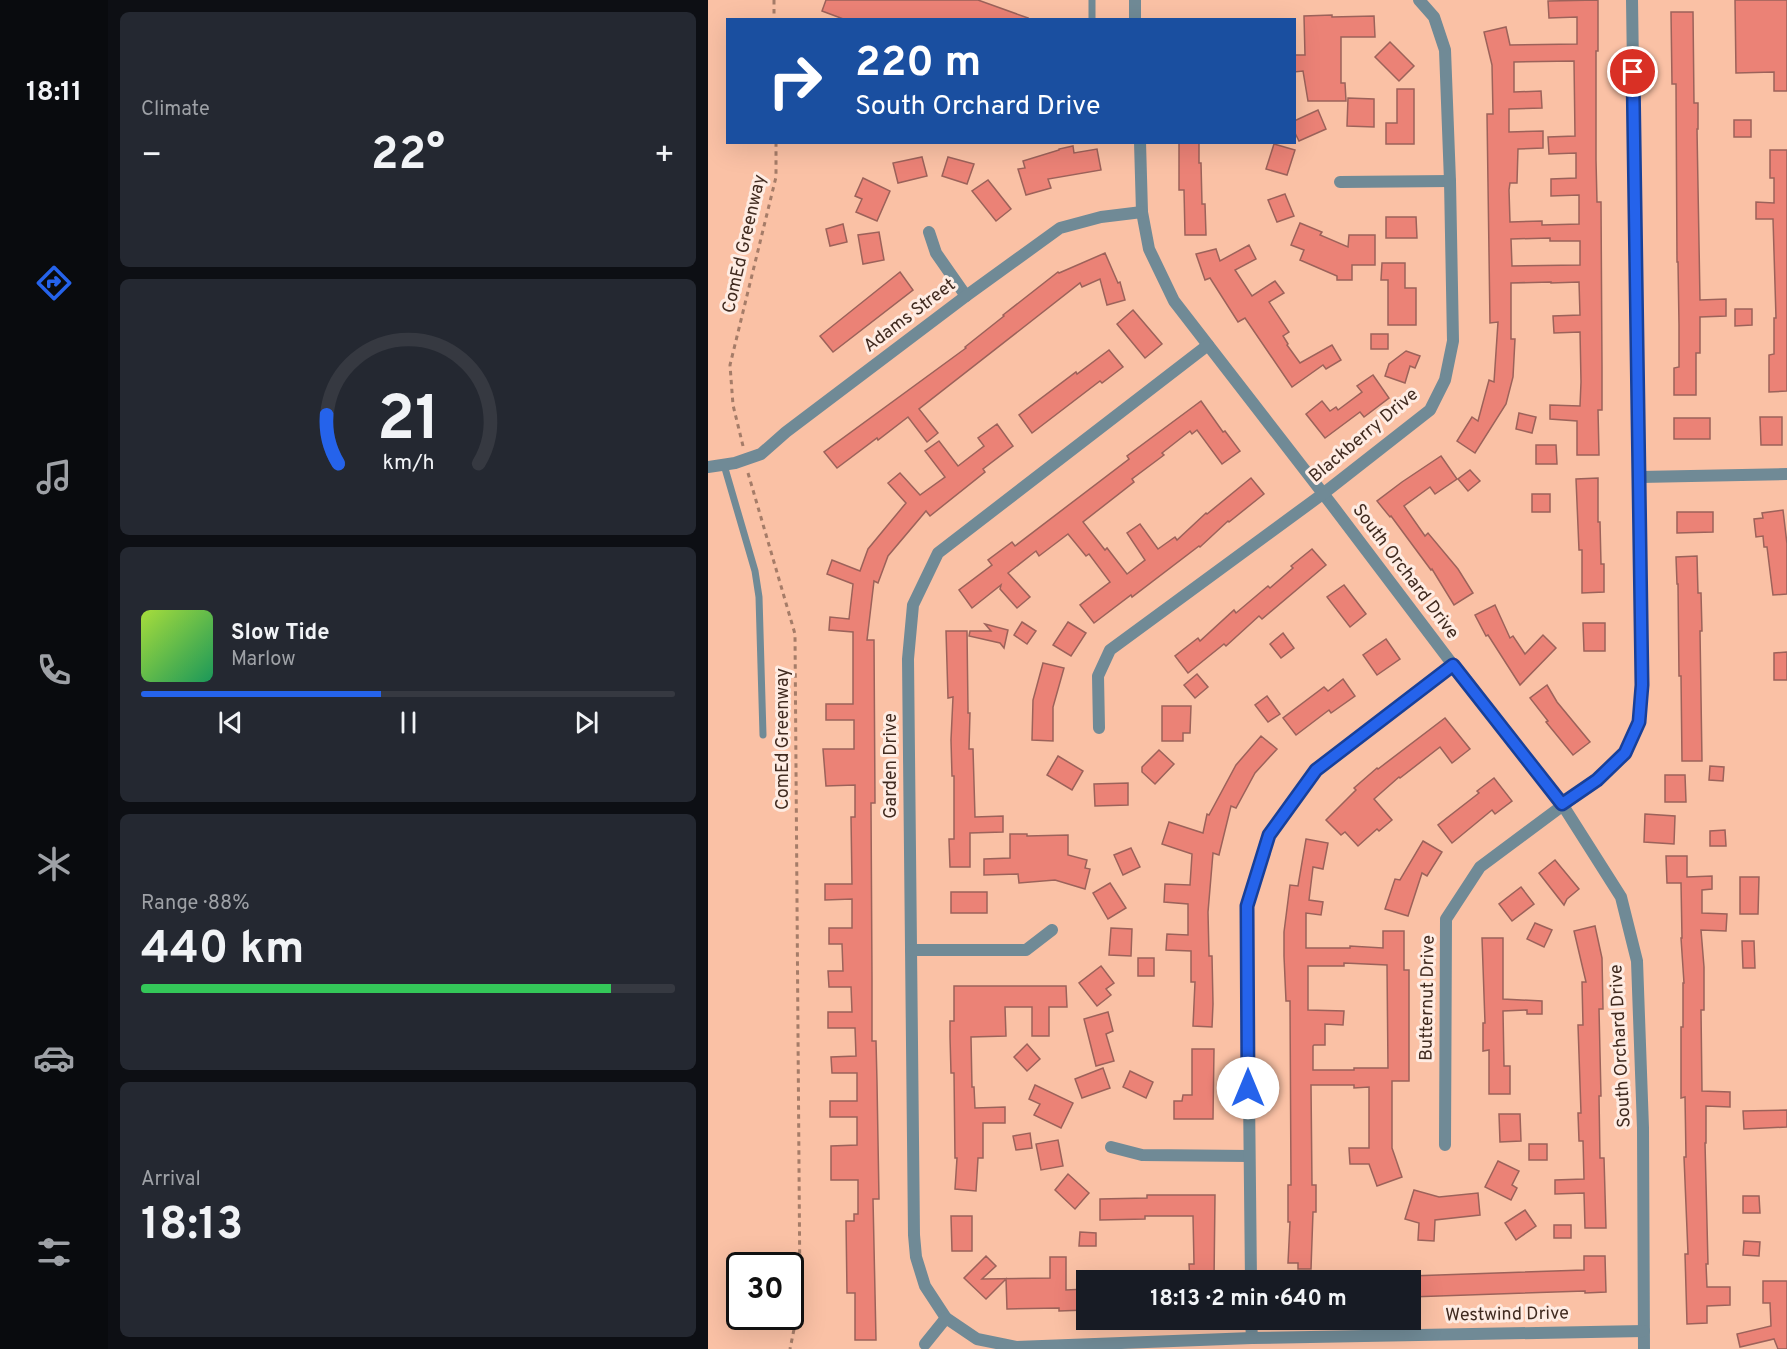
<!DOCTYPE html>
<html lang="en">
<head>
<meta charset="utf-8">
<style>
  body { margin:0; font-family:Overpass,sans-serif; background:#242831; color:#f1f3f6; height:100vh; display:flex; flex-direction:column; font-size:22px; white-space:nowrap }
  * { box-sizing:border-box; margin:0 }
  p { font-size:20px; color:#9ea1a6 }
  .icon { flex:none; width:33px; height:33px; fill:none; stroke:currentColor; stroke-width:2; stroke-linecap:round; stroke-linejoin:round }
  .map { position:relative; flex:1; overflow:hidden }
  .panel { display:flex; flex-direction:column; gap:12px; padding:12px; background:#0d0f14; width:600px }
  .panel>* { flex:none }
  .top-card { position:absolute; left:18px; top:18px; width:570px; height:126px; border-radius:0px; box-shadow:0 6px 24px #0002; background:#1a4fa0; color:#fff; overflow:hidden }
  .speed { position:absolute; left:18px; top:1252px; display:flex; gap:12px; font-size:30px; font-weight:700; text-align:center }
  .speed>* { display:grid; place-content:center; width:78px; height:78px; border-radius:50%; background:#171b24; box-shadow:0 6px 24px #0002; line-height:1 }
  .speed .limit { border:3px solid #111; border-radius:9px; background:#fff; color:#111 }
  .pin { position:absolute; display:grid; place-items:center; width:51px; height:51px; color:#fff; margin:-26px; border:3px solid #fff; border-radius:50%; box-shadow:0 2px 6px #0007 }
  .me { position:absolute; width:66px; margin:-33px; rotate:0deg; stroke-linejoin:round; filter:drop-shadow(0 0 4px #0008) }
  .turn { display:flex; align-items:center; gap:21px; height:126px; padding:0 30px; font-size:27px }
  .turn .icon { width:78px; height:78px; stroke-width:2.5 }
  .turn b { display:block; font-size:42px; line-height:51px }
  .big { font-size:45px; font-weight:700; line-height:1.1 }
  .panel .card { flex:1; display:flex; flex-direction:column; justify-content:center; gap:9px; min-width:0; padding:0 21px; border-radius:9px; background:#242831 }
  .panel .dial { align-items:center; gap:0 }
  .dial svg { height:156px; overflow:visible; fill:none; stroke:#363941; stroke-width:7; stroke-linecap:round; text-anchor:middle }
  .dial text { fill:#f1f3f6; stroke:none }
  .song { display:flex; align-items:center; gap:18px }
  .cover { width:72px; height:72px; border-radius:9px; background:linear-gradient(135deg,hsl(80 70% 55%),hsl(150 70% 35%)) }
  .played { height:6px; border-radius:3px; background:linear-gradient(90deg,#2563eb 45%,#363941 45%) }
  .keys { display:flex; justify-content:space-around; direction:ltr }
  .heat { display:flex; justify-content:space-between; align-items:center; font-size:33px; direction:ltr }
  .charge { height:9px; border-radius:4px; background:linear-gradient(90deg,#34c759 88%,#363941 0) }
  .trip { position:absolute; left:368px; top:1270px; width:345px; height:60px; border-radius:0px; background:#171b24; box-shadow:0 6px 24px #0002; font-weight:700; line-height:60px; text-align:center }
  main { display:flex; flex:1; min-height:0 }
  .menu { display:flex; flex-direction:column; width:108px; justify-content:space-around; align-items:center; background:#090b0e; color:#9ea1a6 }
  .menu .icon { width:42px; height:42px }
  .menu .current { color:#2563eb }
  .menu b { font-size:27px; color:#f1f3f6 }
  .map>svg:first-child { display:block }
  .building { fill:#eb8276; stroke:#9c625a; stroke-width:1.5; fill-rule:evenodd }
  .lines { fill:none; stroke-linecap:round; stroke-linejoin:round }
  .path { stroke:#a57c68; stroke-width:3; stroke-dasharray:4.5 4.5; stroke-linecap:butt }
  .lane { stroke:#708a96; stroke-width:7 }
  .street { stroke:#708a96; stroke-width:12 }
  .route-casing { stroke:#184099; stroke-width:15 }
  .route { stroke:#2563eb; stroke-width:10 }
  .labels { text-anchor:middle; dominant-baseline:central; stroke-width:6; stroke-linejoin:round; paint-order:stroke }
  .street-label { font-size:18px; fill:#402a1f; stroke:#feece3 }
</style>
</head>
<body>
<main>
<nav class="menu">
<b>18:11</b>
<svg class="icon current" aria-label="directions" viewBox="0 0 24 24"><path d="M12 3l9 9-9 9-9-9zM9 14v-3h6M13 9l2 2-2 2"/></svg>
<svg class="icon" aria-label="music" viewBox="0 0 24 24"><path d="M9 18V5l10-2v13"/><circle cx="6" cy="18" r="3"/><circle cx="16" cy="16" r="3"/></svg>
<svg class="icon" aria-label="phone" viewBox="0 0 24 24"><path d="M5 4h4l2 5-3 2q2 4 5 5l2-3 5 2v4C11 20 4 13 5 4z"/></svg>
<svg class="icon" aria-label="climate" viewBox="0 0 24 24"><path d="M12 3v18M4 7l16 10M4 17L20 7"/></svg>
<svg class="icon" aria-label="car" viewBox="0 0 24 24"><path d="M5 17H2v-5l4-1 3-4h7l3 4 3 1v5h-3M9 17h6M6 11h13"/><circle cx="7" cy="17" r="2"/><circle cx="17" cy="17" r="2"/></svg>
<svg class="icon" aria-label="filters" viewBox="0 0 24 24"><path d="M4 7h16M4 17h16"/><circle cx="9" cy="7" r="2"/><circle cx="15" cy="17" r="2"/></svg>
</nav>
<section class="panel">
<div class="card"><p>Climate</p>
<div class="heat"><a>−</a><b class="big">22°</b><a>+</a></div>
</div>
<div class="card dial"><svg viewBox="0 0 100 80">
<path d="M14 69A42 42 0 1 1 86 69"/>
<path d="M14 69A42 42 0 0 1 8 44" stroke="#2563eb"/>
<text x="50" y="56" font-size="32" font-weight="700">21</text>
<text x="50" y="72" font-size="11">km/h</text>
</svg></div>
<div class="card">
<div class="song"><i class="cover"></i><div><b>Slow Tide</b><p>Marlow</p></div></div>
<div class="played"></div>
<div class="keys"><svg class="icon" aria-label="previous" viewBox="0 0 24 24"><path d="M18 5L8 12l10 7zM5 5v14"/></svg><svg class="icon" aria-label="pause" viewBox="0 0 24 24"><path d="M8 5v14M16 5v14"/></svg><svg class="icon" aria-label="next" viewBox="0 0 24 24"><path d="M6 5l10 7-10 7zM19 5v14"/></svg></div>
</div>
<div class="card"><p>Range · 88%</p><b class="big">440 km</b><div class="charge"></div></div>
<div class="card"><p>Arrival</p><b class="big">18:13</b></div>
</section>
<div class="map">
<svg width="1079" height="1349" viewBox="0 0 1079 1349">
  <rect width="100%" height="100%" fill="#fac1a5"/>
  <g class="building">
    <path d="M118,0H270L320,18L319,20H138L114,11Z"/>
    <path d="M890,0V51H888V160L889,202H893L894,367V410H890L891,455H869V421L842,419V405L872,406L873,382L872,332L846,333L845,316L872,315L871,282L843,283V282L803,283V339H807L805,377L798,404L767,453L749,441L764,417L770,421L781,380L786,382L790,322L782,323L779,114H785L784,65L776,32L798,27L802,45L869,44V17L841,18L840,1ZM866,61L867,136L840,137L841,154L868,153V178L843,179V196L871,195V224L834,225V221L802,222L801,190L802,183H809L810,149L835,148V131L801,132V109L834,108L833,91L806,92V62ZM842,238V241H872V265L804,266L803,239Z"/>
    <path d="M1027,0H1079V91H1066V72L1028,73Z"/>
    <path d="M963,12H985L986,103H990V129H989L992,300L1018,299V316L992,317V353H988V395H966V368L971,367V325L970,262H969L968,84H964Z"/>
    <path d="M624,15V17L666,16L667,37H633V83H637L638,101H600L595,71L586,72V55H597L596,16Z"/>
    <path d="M682,42L706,66L691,81L667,57Z"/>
    <path d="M689,89H706V144H678V123H689Z"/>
    <path d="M640,98L666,99V127L639,126Z"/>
    <path d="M610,110L618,129L591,141L586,131V121Z"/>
    <rect x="1026" y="120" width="17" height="17"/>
    <path d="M471,142H491V163H493L494,204H497L498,235H477L476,190H471Z"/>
    <path d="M566,144L587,150L579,175L558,169Z"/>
    <path d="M365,146L366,153L389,149L393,170L340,179L343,188L318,195L310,169L317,168L315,161L351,150V149Z"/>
    <path d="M1062,150H1079V391L1061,392V355L1066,354V318H1068L1065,219H1048V202L1066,203V178H1062Z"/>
    <path d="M214,157L219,176L190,183L185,163Z"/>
    <path d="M240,157L266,164L259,184L234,176Z"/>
    <path d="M155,178L182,191L169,221L148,212L154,199L147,196Z"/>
    <path d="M280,180L303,209L288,221L264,191Z"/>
    <path d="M577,194L586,216L569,222L560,200Z"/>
    <path d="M678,217H708L709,238H678Z"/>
    <path d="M592,223L614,232L612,235L640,247L641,235H667V265H644V280H629V276L592,260L596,250L583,245Z"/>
    <path d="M135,224L139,242L122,246L118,229Z"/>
    <path d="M171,232L176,260L155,264L150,235Z"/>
    <path d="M541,245L548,259L527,270L544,296L567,281L576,293L561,302L581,332L575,336L580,344L579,345L592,363L624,345L633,360L618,369L615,365L584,387L537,318L530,322L502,278L497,280L488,254L508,249L512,261Z"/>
    <path d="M397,253L410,283L412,282L417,300L399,305L392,279L374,287L372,283L211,409L230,433L219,442L200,417L170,440L169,438L129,468L116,452L258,348L257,347L296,316L295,315L350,272L351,273Z"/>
    <path d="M674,263H697V288H708V325H680V280H673Z"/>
    <path d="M192,272L205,290L125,352L112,336Z"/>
    <path d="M1027,309H1044V325L1027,326Z"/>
    <path d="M425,310L454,344L437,358L409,324Z"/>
    <rect x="663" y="334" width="17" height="15"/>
    <path d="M401,350L415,367L394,383L392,381L324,433L311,415L368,372L369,374Z"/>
    <path d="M698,351L712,356L707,368L702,366L697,383L677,376L681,364Z"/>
    <path d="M665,375L681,398L656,417L652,412L617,438L598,414L614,401L622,411L628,407L630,410L654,392L649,386Z"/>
    <path d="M493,401L515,432L517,431L532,451L514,464L489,430L484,434L482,431L454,453L456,455L424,479L426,482L375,522L397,550L399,548L419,574L437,560L419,533L432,524L450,549L467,537L469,540L498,513L499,514L543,478L556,494L521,522L520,521L492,547L491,546L424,597L423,595L386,623L372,605L402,582L381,554L378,556L360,534L331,556L328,551L300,573L322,597L309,608L292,589L293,585L264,608L251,590L284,565L280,560L304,542L307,546L421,459L419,456Z"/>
    <path d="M811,413L828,417L824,433L808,429Z"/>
    <path d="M1052,417H1074V445H1053Z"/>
    <rect x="966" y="418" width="36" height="21"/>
    <path d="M289,424L305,446L275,469L277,472L222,516L218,511L180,556L170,583L166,581L159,640H166L167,803H163L164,979V1041H168L169,1082L171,1199H165L168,1340H147V1293H139L138,1221H146V1214H150V1180H123V1146L149,1145V1117H122V1101H149V1073H124L123,1057L148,1056L147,1028H120V1012H144L143,987H121L120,971H135L134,944H121V928H144V899L117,900V884H144L143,817H147V785L118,786L115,749H146V720H118V704H145V632L121,630L122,617L141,619L145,584L119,574L124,560L152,571L160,549L198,503L180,483L192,473L212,495L237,477L217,451L231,441L250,466L276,446L270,438Z"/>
    <path d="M828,445H848L849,464H828Z"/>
    <path d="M733,456L749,479L727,494L722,487L696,506L717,536L720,533L750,569L765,593L746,605L724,569L723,570L683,516L682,517L669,501L694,482Z"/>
    <path d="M762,470L772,481L760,491L750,479Z"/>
    <path d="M890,478V522H892L893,564H896V592L874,593V550H871L868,479Z"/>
    <rect x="824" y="494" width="18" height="18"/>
    <path d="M1075,510L1079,544V594L1065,595L1059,547H1056L1055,536L1048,537L1046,519L1055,518L1054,513Z"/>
    <path d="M969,512H1005V532L969,533Z"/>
    <path d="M604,549L618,565L554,619L551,616L518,646L516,644L480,673L467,656L490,638L492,641L526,610L528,613L560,586L562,588L585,568L583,566Z"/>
    <path d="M989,556L990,593H993L994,631H992L994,761H974L973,676H971L970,584H969L968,557Z"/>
    <path d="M636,585L658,614L642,627L619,597Z"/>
    <path d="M787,605L802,638L805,636L817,654L835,635L848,648L812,685L780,635L778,636L767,615Z"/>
    <path d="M314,622L328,631L319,644L306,635Z"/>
    <path d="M360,622L378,633L363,656L345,645Z"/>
    <path d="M875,623H897V651H876Z"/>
    <path d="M277,624L300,630L296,648L292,643L261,636L262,631H283Z"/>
    <path d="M238,631H259L260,708V713H262L261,749H265L267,817L295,816V832L262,833V867H242L241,839H246V776H244L243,740L245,697L240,698Z"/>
    <path d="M575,633L586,648L573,658L562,644Z"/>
    <path d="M678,639L692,659L669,675L655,655Z"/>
    <path d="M1079,652V680H1066V653Z"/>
    <path d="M335,663L356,668L345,707V741L324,740L325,700Z"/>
    <path d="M489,674L500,687L487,698L476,685Z"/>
    <path d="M635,679L647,696L623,713L621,710L588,735L575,718L616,687L620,691Z"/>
    <path d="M839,685L849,702L882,742L865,755L838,722L840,721L822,698Z"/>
    <path d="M559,696L572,714L560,722L547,705Z"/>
    <path d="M454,706H483L482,733H475V741H454Z"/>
    <path d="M737,718L762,749L744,763L732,747L692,778L691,777L666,799L684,820L671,831L669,829L650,846L637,832L633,835L618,820L648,790L646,788L669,768L670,769Z"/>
    <path d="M553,736L569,749L547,773L528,808L523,806L511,855L505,853L500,912L501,956H504L505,1004L504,1027L485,1026L487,982H483V951L458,950L459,934L480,935V904L456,902L457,884L482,885L484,854L454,844L461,822L495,833L499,814L501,815L528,765Z"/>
    <path d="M451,750L466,764L447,784L434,772V767Z"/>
    <path d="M350,756L375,771L364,790L339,775Z"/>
    <path d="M1002,766L1016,767L1015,781L1001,780Z"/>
    <path d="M957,775H977L978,802H957Z"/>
    <path d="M786,778L804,801L787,814L784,810L744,843L730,825L771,793L769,791Z"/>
    <path d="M420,783V805L387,806L386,784Z"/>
    <path d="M937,814L967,816L966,844L936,842Z"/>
    <path d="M1017,830L1018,846H1002V831Z"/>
    <path d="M302,834H319V836L360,835V855L379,860L377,868L382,869L377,889L347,880L311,883L310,874L276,875V859L302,858Z"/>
    <path d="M598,839L620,843L615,869L605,867L601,900L615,902L613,915L598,913V948H642V946L675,948V931H696V970H701V1081H684V1148L694,1177L669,1186L661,1164H642L641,1148H661V1087L646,1088V1085H603L604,1185H608V1212H605L603,1269H590V1263H580L582,1222H580V1185H583L582,1001H578L576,956V932L582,885L590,886ZM636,963L679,965L680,1068H646V1070H605V1046L606,1045H617V1024L635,1025L636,1011L600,1010V966H636Z"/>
    <path d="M715,841L734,852L719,876L714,873L700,916L677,909L687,879L692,880Z"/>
    <path d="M423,848L432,867L415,875L406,855Z"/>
    <path d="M958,856H979V877L1004,876V889L994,890V913L1019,914L1018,931L993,930L996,967V1010H993L994,1091L1022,1092V1107L998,1106V1143H997L1000,1264H998L999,1287H1022V1305L999,1306V1323L979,1324L977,1254H980L976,1157H978L977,1097L973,1098V1027H975V983H976L973,938H974L973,883H959Z"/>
    <path d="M847,860L871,889L859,899L856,905L831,873Z"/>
    <path d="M1032,877H1051L1050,914H1032Z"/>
    <path d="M402,883L418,908L400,919L385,893Z"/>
    <path d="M813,887L826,904L804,921L791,904Z"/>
    <rect x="243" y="892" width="36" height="21"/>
    <path d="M827,923L844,930L836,947L819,939Z"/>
    <path d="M887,926L894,958L895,1009H891L893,1096H891L892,1158H896L898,1228H877L876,1193L847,1194V1180L876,1179L875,1141H871L870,1113H873L870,1025H875L874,982H878L866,931Z"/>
    <path d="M403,928L424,929L423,956L401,955Z"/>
    <path d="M774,938H795V999L834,1001V1014H819V1010L795,1011L796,1066H802V1094H781V1050L775,1051V1023H777Z"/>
    <path d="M1034,941H1046L1047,968H1035Z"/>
    <rect x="430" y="958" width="16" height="18"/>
    <path d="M393,966L406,983L398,989L403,995L389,1006L371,983Z"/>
    <path d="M246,986H358L359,1007H341V1036H324V1007H297L298,1036L263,1037L264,1087H266L267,1108L297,1107V1123H275V1158H270L268,1191L247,1189L249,1158H247L246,1073H243L242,1037V1021H246Z"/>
    <path d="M400,1012L405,1031L398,1034L406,1061L388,1066L376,1019Z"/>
    <path d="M319,1044L332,1059L319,1071L306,1057Z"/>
    <path d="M484,1049H506L505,1119H466V1101H474L475,1095H484Z"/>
    <path d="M395,1068L402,1088L374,1098L367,1079Z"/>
    <path d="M422,1071L445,1082L438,1098L415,1087Z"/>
    <path d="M327,1085L365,1103L353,1128L326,1115L332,1104L321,1099Z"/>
    <path d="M1079,1110V1127L1036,1129L1035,1111Z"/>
    <path d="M791,1114H812L813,1141L792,1142Z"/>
    <path d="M322,1133L324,1148L308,1150L305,1136Z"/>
    <path d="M350,1140L355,1166L333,1170L328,1144Z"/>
    <rect x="821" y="1144" width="18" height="16"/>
    <path d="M790,1161L811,1171L804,1185L809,1188L803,1200L777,1187Z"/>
    <path d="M360,1174L381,1193L367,1209L347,1190Z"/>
    <path d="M706,1190L731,1197L770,1193L772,1215L727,1220L726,1241L710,1240L711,1223L697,1219Z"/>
    <path d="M439,1195H507L506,1281H482L481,1264H486L485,1216H437V1219L392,1220V1199L439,1198Z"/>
    <path d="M1035,1196H1051L1052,1213H1035Z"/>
    <path d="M817,1210L828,1226L808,1240L797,1223Z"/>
    <path d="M243,1216H264V1251H244Z"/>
    <rect x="846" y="1225" width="17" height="13"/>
    <path d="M372,1232L388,1233V1246H371Z"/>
    <path d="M1036,1241L1052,1242L1051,1256L1035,1255Z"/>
    <path d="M278,1256L288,1266L274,1279L342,1278V1257H358V1290L378,1289V1310L351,1311V1308L299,1309L298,1279L278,1299L256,1278Z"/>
    <path d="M876,1256H897L898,1292L877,1293V1291L702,1297V1276L876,1270Z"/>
    <path d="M1055,1281H1079V1349H1070L1066,1339L1032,1347L1029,1334L1063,1326L1062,1303H1055Z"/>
  </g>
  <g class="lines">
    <g class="path">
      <path d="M66,0V20"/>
      <path d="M35,446L25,405L22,365L68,177V142"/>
      <path d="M40,473L87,634L92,1300L82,1349"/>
    </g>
    <g class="lane">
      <path d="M384,0V20"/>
      <path d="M16,465L47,571L51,597L55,735"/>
    </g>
    <g class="street">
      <path d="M427,0V20"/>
      <path d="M432,142L434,212L441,249L466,301L627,509L745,665L854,804L913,897L929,961L935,1128L936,1349"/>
      <path d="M632,182L742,181"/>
      <path d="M221,232L228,253L258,296"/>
      <path d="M500,345L230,553L205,605L200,659L206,1235L208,1257L217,1286L238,1318L269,1339L308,1347L544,1338L936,1331"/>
      <path d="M0,467L27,463L53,454L78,432L258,296L352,228L393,217L434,212"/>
      <path d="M932,477L1079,474"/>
      <path d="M391,728L390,676L402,650L616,493L722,410L737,380L745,341L742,181L737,50L726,17L711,0"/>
      <path d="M203,950H318L344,930"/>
      <path d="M737,1145L738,919L772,867L889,780L917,753L931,721L934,685L924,0"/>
      <path d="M403,1147L434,1155L541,1156"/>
      <path d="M543,1281L539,906L561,835L608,770L745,665"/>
      <path d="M543,1320L544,1338"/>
      <path d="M217,1344L238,1318"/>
    </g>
  </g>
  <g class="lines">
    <defs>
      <path id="route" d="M540,1088L539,906L561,835L608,770L745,665L854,804L889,780L917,753L931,722L934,685L925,72"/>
    </defs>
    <use href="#route" class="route-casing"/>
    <use href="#route" class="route"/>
  </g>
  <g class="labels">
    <g class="street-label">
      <text transform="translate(37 244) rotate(-77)">ComEd Greenway</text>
      <text transform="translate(202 316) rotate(-37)">Adams Street</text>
      <text transform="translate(656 436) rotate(-40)">Blackberry Drive</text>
      <text transform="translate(697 572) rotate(53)">South Orchard Drive</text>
      <text transform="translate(75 739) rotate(-90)">ComEd Greenway</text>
      <text transform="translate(183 766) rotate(-90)">Garden Drive</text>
      <text transform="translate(720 998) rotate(-89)">Butternut Drive</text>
      <text transform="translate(913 1046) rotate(-93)">South Orchard Drive</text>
      <text transform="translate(799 1315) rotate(-1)">Westwind Drive</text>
    </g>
  </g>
</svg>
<div class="speed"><div class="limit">30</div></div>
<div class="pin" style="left:925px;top:72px;background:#d93025"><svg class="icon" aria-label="arrive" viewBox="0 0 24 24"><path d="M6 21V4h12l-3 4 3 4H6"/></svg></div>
<svg class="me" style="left:540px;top:1088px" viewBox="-20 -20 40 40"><circle r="19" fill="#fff"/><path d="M0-13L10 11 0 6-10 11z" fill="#2563eb"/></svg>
<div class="trip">18:13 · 2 min · 640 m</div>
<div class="top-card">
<div class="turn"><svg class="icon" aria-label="right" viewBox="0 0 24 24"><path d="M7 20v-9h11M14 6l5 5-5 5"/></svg><div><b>220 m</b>South Orchard Drive</div></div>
</div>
</div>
</main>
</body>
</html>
